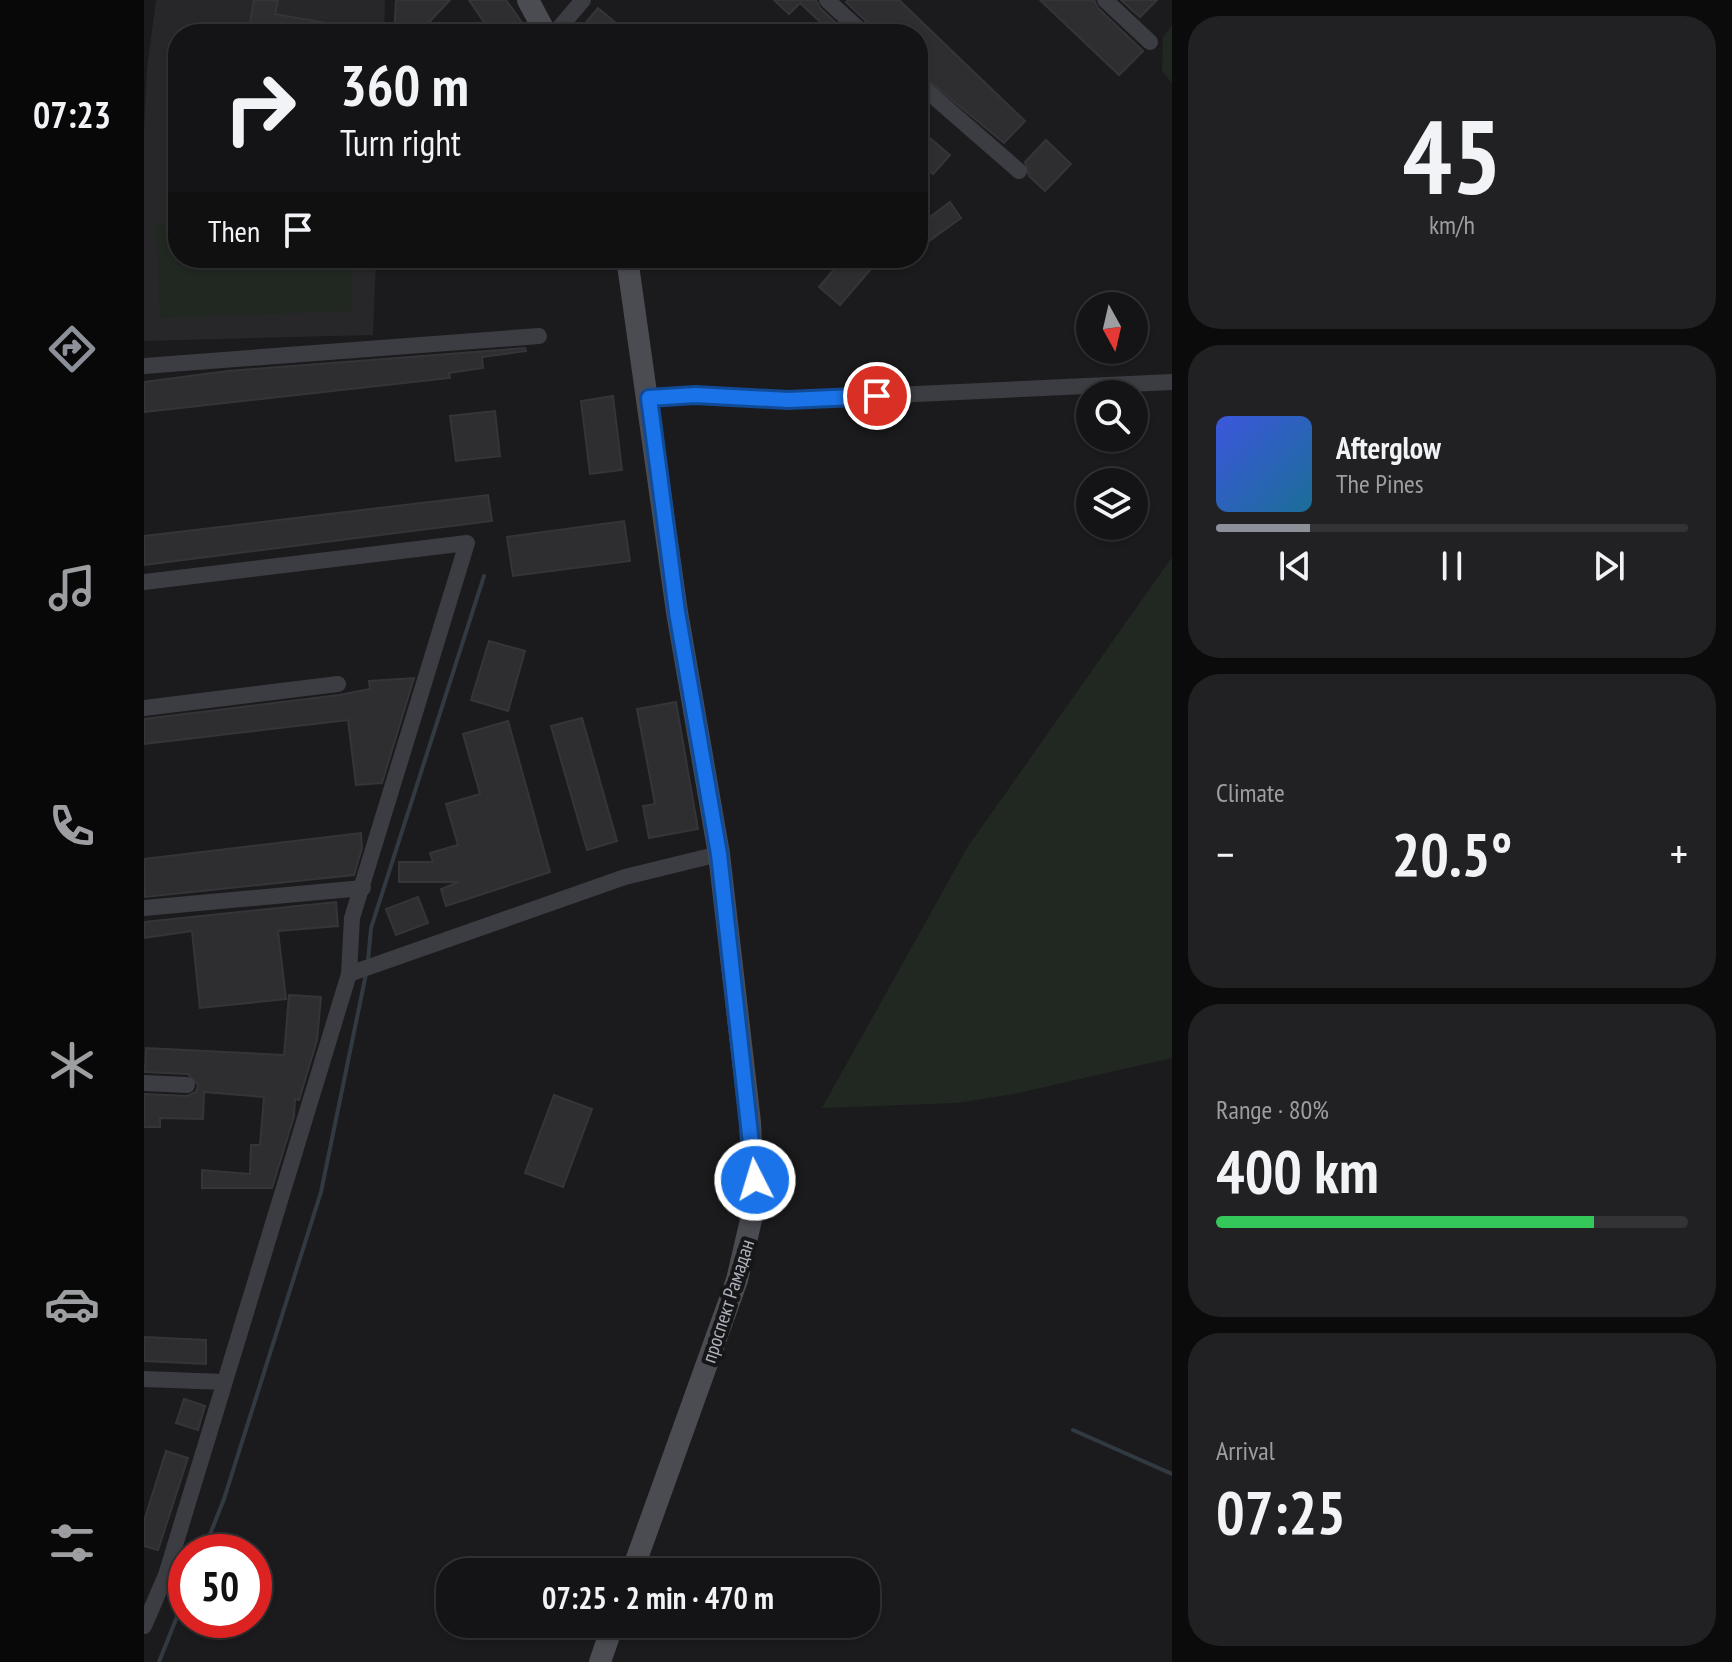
<!DOCTYPE html>
<html lang="en">
<head>
<meta charset="utf-8">
<style>
  body { margin:0; font-family:"PT Sans Narrow",sans-serif; background:#212123; color:#f1f3f6; height:100vh; display:flex; flex-direction:column; font-size:30px; white-space:nowrap }
  * { box-sizing:border-box; margin:0 }
  p { font-size:26px; color:#9d9ea1 }
  .icon { flex:none; width:44px; height:44px; fill:none; stroke:currentColor; stroke-width:2; stroke-linecap:round; stroke-linejoin:round }
  .map { position:relative; flex:1; overflow:hidden }
  .details { display:flex; flex-direction:column; gap:16px; padding:16px; background:#0b0b0c; width:560px }
  .details>* { flex:none }
  .banner { position:absolute; left:24px; top:24px; width:760px; height:244px; border-radius:32px; box-shadow:0 2px 6px #0004,0 0 0 2px #333335; background:#141416; color:#f1f3f6; overflow:hidden }
  .needle { width:52px; rotate:172deg }
  .tools { position:absolute; left:932px; top:292px; display:grid; gap:16px }
  .tools a { display:grid; place-items:center; width:72px; height:72px; border-radius:50%; background:#141416; box-shadow:0 2px 6px #0004,0 0 0 2px #333335; font-size:40px }
  .speed { position:absolute; left:24px; top:1534px; display:flex; gap:16px; font-size:40px; font-weight:700; text-align:center }
  .speed>* { display:grid; place-content:center; width:104px; height:104px; border-radius:50%; background:#141416; box-shadow:0 2px 6px #0004,0 0 0 2px #333335; line-height:1 }
  .speed .limit { border:12px solid #d22; background:#fff; color:#111 }
  .pin { position:absolute; display:grid; place-items:center; width:68px; height:68px; color:#fff; margin:-34px; border:4px solid #fff; border-radius:50%; box-shadow:0 2px 8px #0007 }
  .me { position:absolute; width:88px; margin:-44px; rotate:355deg; stroke-linejoin:round; filter:drop-shadow(0 0 6px #0008) }
  .turn { display:flex; align-items:center; gap:28px; height:168px; padding:0 40px; font-size:36px }
  .turn .icon { width:104px; height:104px; stroke-width:2.5 }
  .turn b { display:block; font-size:56px; line-height:68px }
  .then { display:flex; align-items:center; height:76px; padding:0 40px; background:#0003; gap:16px; font-size:30px }
  .big { font-size:60px; font-weight:600; line-height:1.1 }
  .details .card { flex:1; display:flex; flex-direction:column; justify-content:center; gap:12px; min-width:0; padding:0 28px; border-radius:32px; background:#212123 }
  .details .dial { align-items:center; gap:0 }
  .dial b { font-size:104px; line-height:1 }
  .song { display:flex; align-items:center; gap:24px }
  .cover { width:96px; height:96px; border-radius:12px; background:linear-gradient(135deg,hsl(230 70% 55%),hsl(200 70% 35%)) }
  .played { height:8px; border-radius:4px; background:linear-gradient(90deg,#8c9099 20%,#333335 20%) }
  .keys { display:flex; justify-content:space-around; direction:ltr }
  .heat { display:flex; justify-content:space-between; align-items:center; font-size:44px; direction:ltr }
  .charge { height:12px; border-radius:6px; background:linear-gradient(90deg,#34c759 80%,#333335 0) }
  .trip { position:absolute; left:292px; top:1558px; width:444px; height:80px; border-radius:32px; background:#141416; box-shadow:0 2px 6px #0004,0 0 0 2px #333335; font-weight:600; line-height:80px; text-align:center }
  main { display:flex; flex:1; min-height:0 }
  .dock { display:flex; flex-direction:column; width:144px; justify-content:space-around; align-items:center; background:#080809; color:#9d9ea1 }
  .dock .icon { width:56px; height:56px }
  .dock .selected { color:#8c9099 }
  .dock b { font-size:36px; color:#f1f3f6 }
  .map>svg:first-child { display:block }
  .built { fill:#27272a }
  .green { fill:#212822 }
  .lines { fill:none; stroke-linecap:round; stroke-linejoin:round }
  .stream { stroke:#313a41; stroke-width:4 }
  .building { fill:#2e2e31; stroke:#353539; stroke-width:2 }
  .street { stroke:#3c3d42; stroke-width:16 }
  .secondary { stroke:#4a4c52; stroke-width:22 }
  .route-casing { stroke:#114b97; stroke-width:20 }
  .route { stroke:#1a73e8; stroke-width:14 }
  .labels { text-anchor:middle; dominant-baseline:central; stroke-width:8; stroke-linejoin:round; paint-order:stroke }
  .street-label { font-size:20px; fill:#aeb2bc; stroke:#161618 }
</style>
</head>
<body>
<main>
<nav class="dock">
<b>07:23</b>
<svg class="icon selected" aria-label="directions" viewBox="0 0 24 24"><path d="M12 3l9 9-9 9-9-9zM9 14v-3h6M13 9l2 2-2 2"/></svg>
<svg class="icon" aria-label="music" viewBox="0 0 24 24"><path d="M9 18V5l10-2v13"/><circle cx="6" cy="18" r="3"/><circle cx="16" cy="16" r="3"/></svg>
<svg class="icon" aria-label="phone" viewBox="0 0 24 24"><path d="M5 4h4l2 5-3 2q2 4 5 5l2-3 5 2v4C11 20 4 13 5 4z"/></svg>
<svg class="icon" aria-label="climate" viewBox="0 0 24 24"><path d="M12 3v18M4 7l16 10M4 17L20 7"/></svg>
<svg class="icon" aria-label="car" viewBox="0 0 24 24"><path d="M5 17H2v-5l4-1 3-4h7l3 4 3 1v5h-3M9 17h6M6 11h13"/><circle cx="7" cy="17" r="2"/><circle cx="17" cy="17" r="2"/></svg>
<svg class="icon" aria-label="filters" viewBox="0 0 24 24"><path d="M4 7h16M4 17h16"/><circle cx="9" cy="7" r="2"/><circle cx="15" cy="17" r="2"/></svg>
</nav>
<div class="map">
<svg width="1028" height="1662" viewBox="0 0 1028 1662">
  <rect width="100%" height="100%" fill="#1b1b1d"/>
  <path class="built" d="M12,0H241L240,34H34V258H232L229,335L0,341V131L3,69Z"/>
  <g class="green">
    <path d="M1028,25V83L1018,71L1019,37Z"/>
    <path d="M12,225H34V258H207L208,311L16,318Z"/>
    <path d="M1028,557V1058L870,1094L812,1103L678,1108L823,848Z"/>
  </g>
  <g class="lines">
    <g class="stream">
      <path d="M224,961L227,928L340,576"/>
      <path d="M929,1430L1028,1474"/>
      <path d="M59,1552L80,1499L177,1192L222,974"/>
      <path d="M15,1662L42,1594"/>
    </g>
  </g>
  <g class="building">
    <path d="M110,0H134L131,14L210,28V34H104Z"/>
    <path d="M252,0H306L274,34H250Z"/>
    <path d="M325,0H362L386,34H348Z"/>
    <path d="M630,0H672L676,8L704,34H689L656,3L645,14Z"/>
    <path d="M704,0H755L881,121L860,143L774,72V34H731L727,26L702,2Z"/>
    <path d="M896,0H950L954,8L999,51L975,75Z"/>
    <path d="M977,0H1013L996,17Z"/>
    <path d="M454,8L485,34H446L438,27Z"/>
    <path d="M774,128L806,155L789,174L774,161Z"/>
    <path d="M902,140L927,164L901,191L885,176L881,162Z"/>
    <path d="M806,202L817,218L774,249V226Z"/>
    <path d="M700,258H726L732,263L696,305L675,287Z"/>
    <path d="M381,348L382,351L338,357L339,368L305,373L306,378L0,412V382L84,371Z"/>
    <path d="M469,396L478,470L446,474L437,401Z"/>
    <path d="M351,411L356,456L312,461L306,416Z"/>
    <path d="M344,495L348,521L0,565V536Z"/>
    <path d="M480,521L486,561L369,576L363,537Z"/>
    <path d="M345,641L381,651L364,711L327,700Z"/>
    <path d="M270,678L238,783L212,785L204,720L0,744V719L195,695L226,689L225,681Z"/>
    <path d="M532,702L554,829L505,838L499,806L511,804L493,709Z"/>
    <path d="M438,718L473,841L443,850L407,726Z"/>
    <path d="M364,721L406,872L302,906L297,889L315,882H255V862H289L286,853L314,845L302,804L336,794L319,734Z"/>
    <path d="M217,833L218,848L210,875L1,897L0,859Z"/>
    <path d="M274,897L284,923L252,935L242,909Z"/>
    <path d="M192,902L194,926L134,931L142,999L56,1008L48,931L0,938V922Z"/>
    <path d="M145,995L177,997L173,1040L155,1100L151,1099L150,1116L128,1188H58V1170L106,1174L107,1145H116L120,1097L60,1092L59,1119L16,1118V1127H0V1094L43,1096L52,1092L54,1085L44,1074L1,1072L2,1048L140,1055Z"/>
    <path d="M410,1095L448,1109L419,1187L381,1173Z"/>
    <path d="M0,1337L62,1340V1364L0,1361Z"/>
    <path d="M40,1399L61,1406L54,1430L32,1423Z"/>
    <path d="M22,1451L44,1458L14,1550L0,1546V1521Z"/>
  </g>
  <g class="lines">
    <g class="street">
      <path d="M683,0L720,34"/>
      <path d="M961,0L1006,42"/>
      <path d="M410,34L439,0"/>
      <path d="M774,83L875,171"/>
      <path d="M0,366L395,336"/>
      <path d="M505,398L551,395L644,400L1028,382"/>
      <path d="M0,582L323,543L208,918L205,974L22,1575L0,1626"/>
      <path d="M0,708L194,684"/>
      <path d="M0,908L219,888"/>
      <path d="M205,974L481,877L575,854"/>
      <path d="M0,1083L43,1085"/>
      <path d="M0,1379L80,1382"/>
    </g>
    <g class="secondary">
      <path d="M384,0L402,34"/>
      <path d="M483,258L533,612L575,854L606,1122L610,1207L593,1280L488,1572"/>
      <path d="M456,1662L469,1624"/>
    </g>
  </g>
  <g class="lines">
    <defs>
      <path id="route" d="M611,1180L575,854L533,612L505,398L551,395L644,400L733,396"/>
    </defs>
    <use href="#route" class="route-casing"/>
    <use href="#route" class="route"/>
  </g>
  <g class="labels">
    <g class="street-label">
      <text transform="translate(584 1301) rotate(-72)">проспект Рамадан</text>
    </g>
  </g>
</svg>
<div class="tools">
<a><svg class="needle" viewBox="-14 -14 28 28"><path d="M0-13l5 13h-10z" fill="#e53935"/><path d="M0 13l5-13h-10z" fill="#9d9ea1"/></svg></a>
<a><svg class="icon" aria-label="search" viewBox="0 0 24 24"><circle cx="10" cy="10" r="6"/><path d="M15 15l6 6"/></svg></a>
<a><svg class="icon" aria-label="layers" viewBox="0 0 24 24"><path d="M12 4l9 5-9 5-9-5zM3 14l9 5 9-5"/></svg></a>
</div>
<div class="speed"><div class="limit">50</div></div>
<div class="pin" style="left:733px;top:396px;background:#d93025"><svg class="icon" aria-label="arrive" viewBox="0 0 24 24"><path d="M6 21V4h12l-3 4 3 4H6"/></svg></div>
<svg class="me" style="left:611px;top:1180px" viewBox="-20 -20 40 40"><circle r="17" fill="#1a73e8" stroke="#fff" stroke-width="3"/><path d="M0-11L8 9 0 5-8 9z" fill="#fff"/></svg>
<div class="trip">07:25 · 2 min · 470 m</div>
<div class="banner">
<div class="turn"><svg class="icon" aria-label="right" viewBox="0 0 24 24"><path d="M7 20v-9h11M14 6l5 5-5 5"/></svg><div><b>360 m</b>Turn right</div></div>
<div class="then">Then<svg class="icon" aria-label="arrive" viewBox="0 0 24 24"><path d="M6 21V4h12l-3 4 3 4H6"/></svg></div>
</div>
</div>
<section class="details">
<div class="card dial"><b>45</b><p>km/h</p></div>
<div class="card">
<div class="song"><i class="cover"></i><div><b>Afterglow</b><p>The Pines</p></div></div>
<div class="played"></div>
<div class="keys"><svg class="icon" aria-label="previous" viewBox="0 0 24 24"><path d="M18 5L8 12l10 7zM5 5v14"/></svg><svg class="icon" aria-label="pause" viewBox="0 0 24 24"><path d="M8 5v14M16 5v14"/></svg><svg class="icon" aria-label="next" viewBox="0 0 24 24"><path d="M6 5l10 7-10 7zM19 5v14"/></svg></div>
</div>
<div class="card"><p>Climate</p>
<div class="heat"><a>−</a><b class="big">20.5°</b><a>+</a></div>
</div>
<div class="card"><p>Range · 80%</p><b class="big">400 km</b><div class="charge"></div></div>
<div class="card"><p>Arrival</p><b class="big">07:25</b></div>
</section>
</main>
</body>
</html>
